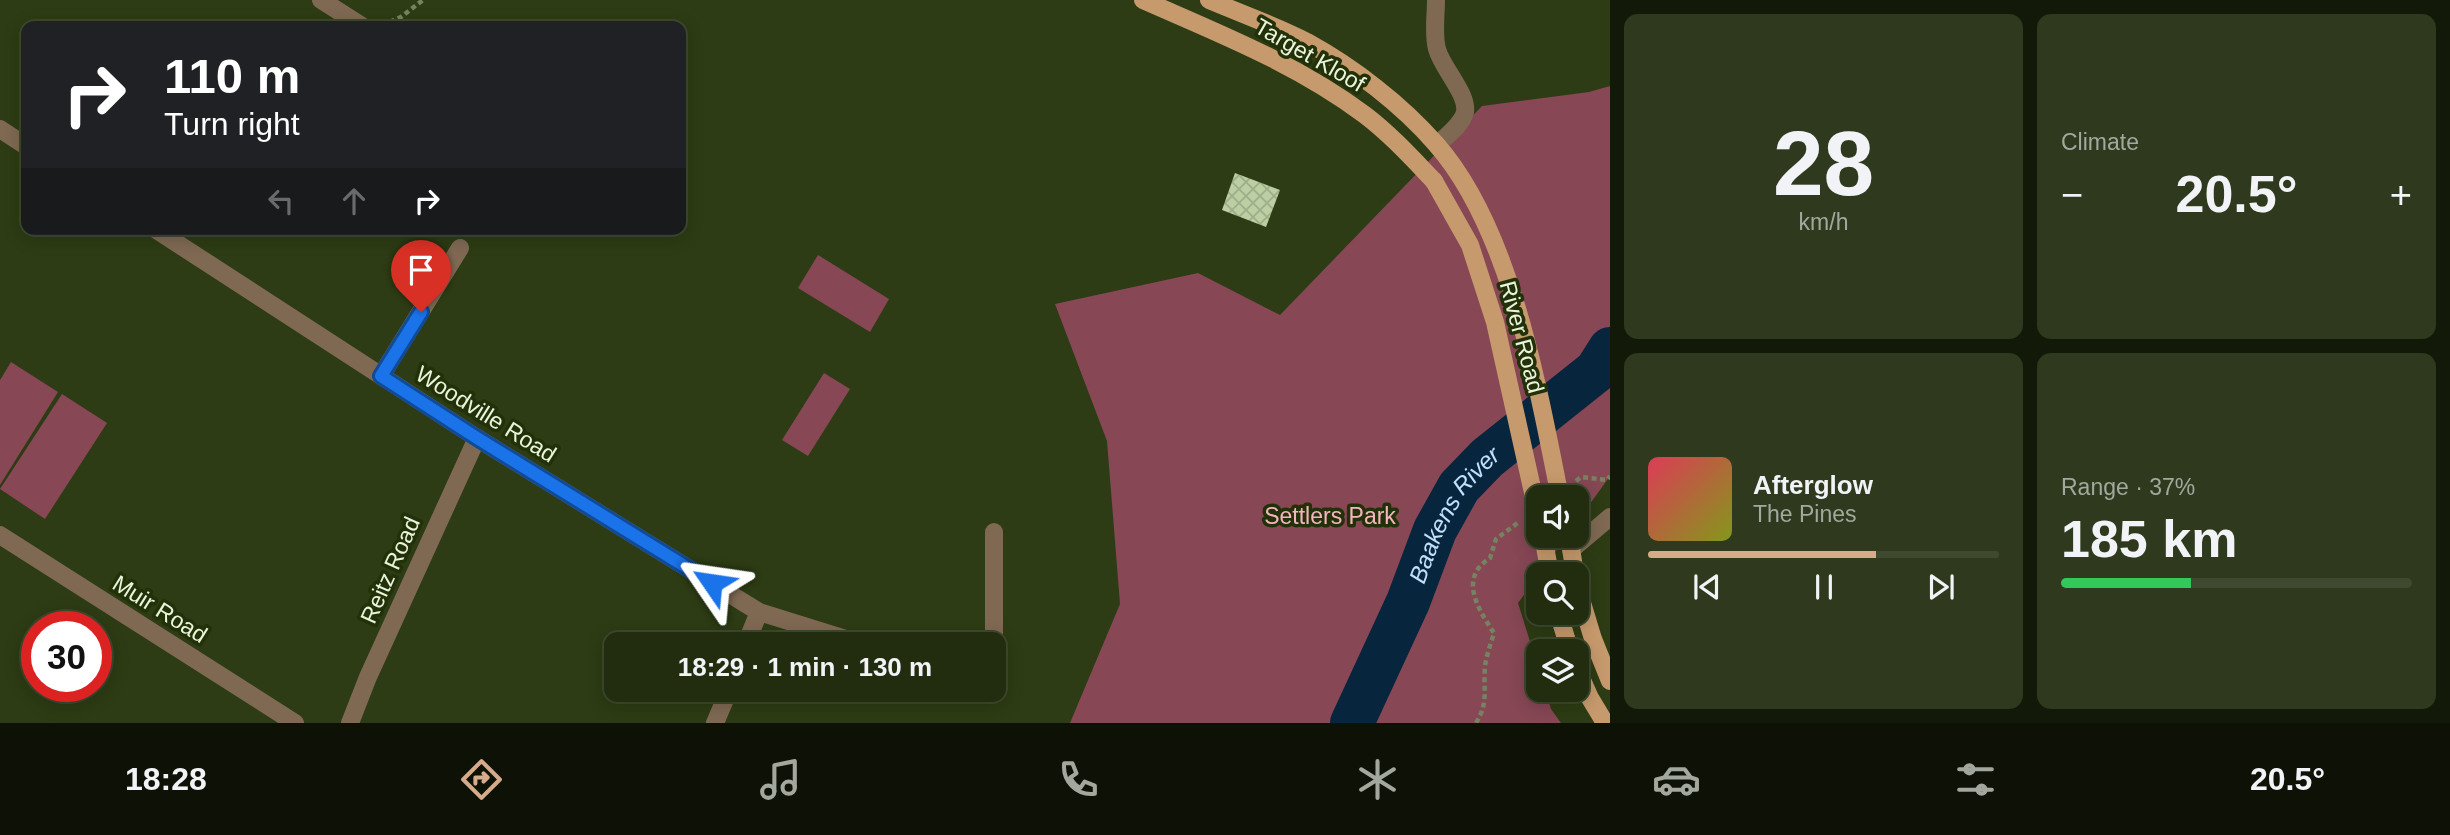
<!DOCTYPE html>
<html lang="en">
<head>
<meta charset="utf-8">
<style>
  body { margin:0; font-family:Arial,sans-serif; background:#2e391d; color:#f1f3f6; height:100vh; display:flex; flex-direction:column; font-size:26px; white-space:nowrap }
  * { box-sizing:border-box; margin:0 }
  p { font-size:23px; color:#a2a89e }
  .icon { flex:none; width:38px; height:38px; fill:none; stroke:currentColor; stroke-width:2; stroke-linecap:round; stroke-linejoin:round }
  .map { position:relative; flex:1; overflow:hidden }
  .details { display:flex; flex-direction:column; gap:14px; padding:14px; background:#131908; width:840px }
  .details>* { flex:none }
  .banner { position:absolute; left:21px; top:21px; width:665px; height:214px; border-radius:14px; box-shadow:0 4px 18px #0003,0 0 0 2px #3f492f; background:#202124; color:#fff; overflow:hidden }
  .tools { position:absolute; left:1526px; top:485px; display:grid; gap:14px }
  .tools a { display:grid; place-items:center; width:63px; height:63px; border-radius:14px; background:#222d0f; box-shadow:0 4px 18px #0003,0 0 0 2px #3f492f; font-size:35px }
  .speed { position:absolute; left:21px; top:611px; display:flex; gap:14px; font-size:35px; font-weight:700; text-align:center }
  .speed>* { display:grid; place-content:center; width:91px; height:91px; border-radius:50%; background:#222d0f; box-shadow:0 4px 18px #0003,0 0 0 2px #3f492f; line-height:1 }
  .speed .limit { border:10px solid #d22; background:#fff; color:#111 }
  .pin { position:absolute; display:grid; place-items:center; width:60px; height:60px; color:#fff; margin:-72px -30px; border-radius:50% 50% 50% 0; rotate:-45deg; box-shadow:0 0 7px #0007 }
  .pin .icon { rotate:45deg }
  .me { position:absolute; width:77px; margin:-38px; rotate:302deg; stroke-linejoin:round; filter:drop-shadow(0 0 5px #0008) }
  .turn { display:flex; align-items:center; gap:24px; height:147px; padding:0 28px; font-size:32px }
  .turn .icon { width:91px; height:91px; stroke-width:2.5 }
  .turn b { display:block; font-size:49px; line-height:60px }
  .lanes { display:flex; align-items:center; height:66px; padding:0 28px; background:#0003; justify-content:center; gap:35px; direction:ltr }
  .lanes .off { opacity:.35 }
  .big { font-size:52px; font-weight:700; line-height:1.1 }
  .details .card { flex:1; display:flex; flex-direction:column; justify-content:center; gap:10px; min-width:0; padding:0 24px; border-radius:14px; background:#2e391d }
  .details .dial { align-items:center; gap:0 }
  .dial b { font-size:91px; line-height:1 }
  .song { display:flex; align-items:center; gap:21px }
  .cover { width:84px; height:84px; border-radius:10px; background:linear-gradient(135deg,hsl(350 70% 55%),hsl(70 70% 35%)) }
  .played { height:7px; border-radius:4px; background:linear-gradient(90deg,#d6ab8b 65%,#3f492f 65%) }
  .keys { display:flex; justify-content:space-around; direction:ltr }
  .heat { display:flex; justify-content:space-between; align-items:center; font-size:38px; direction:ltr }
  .charge { height:10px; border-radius:5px; background:linear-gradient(90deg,#34c759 37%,#3f492f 0) }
  .details .tiles { flex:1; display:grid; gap:14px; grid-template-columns:repeat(2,1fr) }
  .trip { position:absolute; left:604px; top:632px; width:402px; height:70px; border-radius:14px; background:#222d0f; box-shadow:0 4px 18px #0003,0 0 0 2px #3f492f; font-weight:700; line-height:70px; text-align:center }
  .tab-bar { display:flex; height:112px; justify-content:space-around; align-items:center; background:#0e1206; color:#a2a89e }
  .tab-bar .icon { width:49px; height:49px }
  .tab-bar .current { color:#d6ab8b }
  .tab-bar b { font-size:32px; color:#f1f3f6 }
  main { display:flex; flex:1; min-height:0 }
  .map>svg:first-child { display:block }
  .green { fill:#874755 }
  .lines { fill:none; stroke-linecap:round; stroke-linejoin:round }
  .river { stroke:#07253d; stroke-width:44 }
  .building { fill:url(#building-cross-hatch) }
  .path { stroke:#768361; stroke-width:4.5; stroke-dasharray:5 3.5; stroke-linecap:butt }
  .minor { stroke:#7f6953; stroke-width:18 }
  .major { stroke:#c79a6d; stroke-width:18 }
  .major-bridge { stroke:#c79a6d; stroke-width:18 }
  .route-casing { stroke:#114b97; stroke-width:18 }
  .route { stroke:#1a73e8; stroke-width:12 }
  .labels { text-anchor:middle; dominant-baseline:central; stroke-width:7; stroke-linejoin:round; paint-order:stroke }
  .street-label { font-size:23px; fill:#eaf4dd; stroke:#233109 }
  .park-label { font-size:23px; fill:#f4b5c1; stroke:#233109 }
  .water-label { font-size:24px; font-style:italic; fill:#c2e0fb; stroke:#233109 }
</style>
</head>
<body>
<main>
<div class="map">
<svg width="1610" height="723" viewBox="0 0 1610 723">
  <defs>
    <pattern id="building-cross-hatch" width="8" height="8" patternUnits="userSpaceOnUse" patternTransform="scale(1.75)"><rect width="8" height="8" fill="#bccfa2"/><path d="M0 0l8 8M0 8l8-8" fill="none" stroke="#9eae8a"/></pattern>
  </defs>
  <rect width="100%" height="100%" fill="#2d3c14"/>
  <g class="green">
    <path d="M1610,86V476L1577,522V497H1538V536H1567L1518,603L1538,667V690H1545L1551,709L1561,723H1070L1120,604L1107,441L1055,304L1198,273L1280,315L1482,106L1589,92Z"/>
    <path d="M818,255L889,299L870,332L798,288Z"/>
    <path d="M11,362L58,392L0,485V380Z"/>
    <path d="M824,373L850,389L808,456L782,440Z"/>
    <path d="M62,394L107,423L45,519L0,489Z"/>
  </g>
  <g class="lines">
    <path class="river" id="s1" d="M1352,723L1408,602L1435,530L1459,487L1487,458L1596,371L1610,349"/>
  </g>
  <path class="building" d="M1235,173L1280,190L1266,227L1222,210Z"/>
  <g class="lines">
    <g class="path">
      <path d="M382,25L401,17L423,0"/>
      <path d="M1576,481L1581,477L1607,480L1610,476"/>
      <path d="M1476,723C1489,702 1483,690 1485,667C1486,656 1491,643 1494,633C1478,609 1458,578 1490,558L1496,539L1519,522"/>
    </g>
    <g class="minor">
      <path d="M321,0L362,26"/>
      <path d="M1436,0C1436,16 1433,34 1437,49C1442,68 1468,94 1465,112C1462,125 1446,136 1437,145"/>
      <path d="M0,129L26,146"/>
      <path d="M155,229L477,438L759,612L862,644"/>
      <path d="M381,376L460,248"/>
      <path d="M0,535L295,723"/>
      <path d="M1571,550L1610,517"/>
      <path d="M746,644L759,612"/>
      <path d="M994,644V532"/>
      <path d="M350,723L368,677L477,438"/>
      <path d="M715,723L729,690"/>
    </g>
    <g class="major">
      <path d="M1143,0C1220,34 1297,64 1365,115C1390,134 1412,158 1434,181"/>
      <path d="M1209,0C1242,14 1276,26 1307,42C1354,68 1401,104 1436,144C1511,229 1538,388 1560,497"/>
      <path d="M1543,536L1550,574"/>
      <path d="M1569,536L1575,574"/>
      <path d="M1577,586L1593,639L1610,681"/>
      <path d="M1558,612L1570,651"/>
      <path d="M1577,669L1590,698L1605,723"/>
    </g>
    <path class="major-bridge" d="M1434,181L1470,245L1495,322L1538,515"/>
  </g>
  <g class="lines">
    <defs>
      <path id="route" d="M421,312L381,376L477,438L712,583"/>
    </defs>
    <use href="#route" class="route-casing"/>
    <use href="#route" class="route"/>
  </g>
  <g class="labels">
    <g class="street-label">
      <text transform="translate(1310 55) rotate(30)">Target Kloof</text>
      <text transform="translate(1522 337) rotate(75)">River Road</text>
      <text transform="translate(486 414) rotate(32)">Woodville Road</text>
      <text transform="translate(390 570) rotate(-66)">Reitz Road</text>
      <text transform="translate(160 609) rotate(32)">Muir Road</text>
    </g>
    <g class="park-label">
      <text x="1330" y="516">Settlers Park</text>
    </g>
    <g class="water-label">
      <text stroke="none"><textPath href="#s1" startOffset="233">Baakens River</textPath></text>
    </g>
  </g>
</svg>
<div class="tools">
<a><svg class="icon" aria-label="sound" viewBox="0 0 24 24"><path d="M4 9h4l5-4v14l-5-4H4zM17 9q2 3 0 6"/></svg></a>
<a><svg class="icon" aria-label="search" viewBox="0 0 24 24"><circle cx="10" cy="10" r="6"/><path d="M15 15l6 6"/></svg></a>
<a><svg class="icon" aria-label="layers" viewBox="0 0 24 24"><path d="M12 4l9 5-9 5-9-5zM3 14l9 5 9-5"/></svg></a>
</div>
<div class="speed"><div class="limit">30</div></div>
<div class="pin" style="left:421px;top:312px;background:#d93025"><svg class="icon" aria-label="arrive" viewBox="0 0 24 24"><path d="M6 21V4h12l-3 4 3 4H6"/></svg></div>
<svg class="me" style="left:712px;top:583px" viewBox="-20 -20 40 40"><path d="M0-17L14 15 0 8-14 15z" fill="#1a73e8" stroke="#fff" stroke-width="4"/></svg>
<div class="trip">18:29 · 1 min · 130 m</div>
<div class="banner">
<div class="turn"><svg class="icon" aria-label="right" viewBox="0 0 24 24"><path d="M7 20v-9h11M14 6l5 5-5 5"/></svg><div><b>110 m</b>Turn right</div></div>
<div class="lanes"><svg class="icon off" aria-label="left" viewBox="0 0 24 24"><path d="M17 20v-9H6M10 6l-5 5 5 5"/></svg><svg class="icon off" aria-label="ahead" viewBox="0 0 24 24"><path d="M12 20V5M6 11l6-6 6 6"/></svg><svg class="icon" aria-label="right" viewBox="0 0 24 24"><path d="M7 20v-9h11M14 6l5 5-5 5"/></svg></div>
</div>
</div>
<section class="details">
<div class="tiles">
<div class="card dial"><b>28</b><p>km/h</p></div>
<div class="card"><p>Climate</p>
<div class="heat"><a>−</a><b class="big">20.5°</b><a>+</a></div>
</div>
<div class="card">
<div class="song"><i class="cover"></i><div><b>Afterglow</b><p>The Pines</p></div></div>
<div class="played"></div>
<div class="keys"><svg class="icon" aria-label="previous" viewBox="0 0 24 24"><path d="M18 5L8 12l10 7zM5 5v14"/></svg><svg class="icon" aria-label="pause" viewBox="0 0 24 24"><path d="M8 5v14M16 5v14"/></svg><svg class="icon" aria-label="next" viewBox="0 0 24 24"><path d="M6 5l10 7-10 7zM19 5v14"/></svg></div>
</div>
<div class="card"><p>Range · 37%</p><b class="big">185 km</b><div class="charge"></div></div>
</div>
</section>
</main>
<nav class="tab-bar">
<b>18:28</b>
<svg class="icon current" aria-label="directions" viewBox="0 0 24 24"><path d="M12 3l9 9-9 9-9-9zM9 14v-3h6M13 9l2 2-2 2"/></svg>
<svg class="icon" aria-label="music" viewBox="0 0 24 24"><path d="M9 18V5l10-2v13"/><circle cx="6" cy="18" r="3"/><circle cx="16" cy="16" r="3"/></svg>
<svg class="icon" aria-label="phone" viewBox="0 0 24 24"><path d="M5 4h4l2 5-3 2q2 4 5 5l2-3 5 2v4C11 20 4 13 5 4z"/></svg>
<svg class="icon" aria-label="climate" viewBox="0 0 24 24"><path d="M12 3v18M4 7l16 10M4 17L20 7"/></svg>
<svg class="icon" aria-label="car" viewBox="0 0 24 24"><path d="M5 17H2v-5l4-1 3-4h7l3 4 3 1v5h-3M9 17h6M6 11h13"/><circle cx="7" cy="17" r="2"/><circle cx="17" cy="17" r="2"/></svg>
<svg class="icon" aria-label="filters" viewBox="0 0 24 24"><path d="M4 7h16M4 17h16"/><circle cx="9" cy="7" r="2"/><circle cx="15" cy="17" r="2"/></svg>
<b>20.5°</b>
</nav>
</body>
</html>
